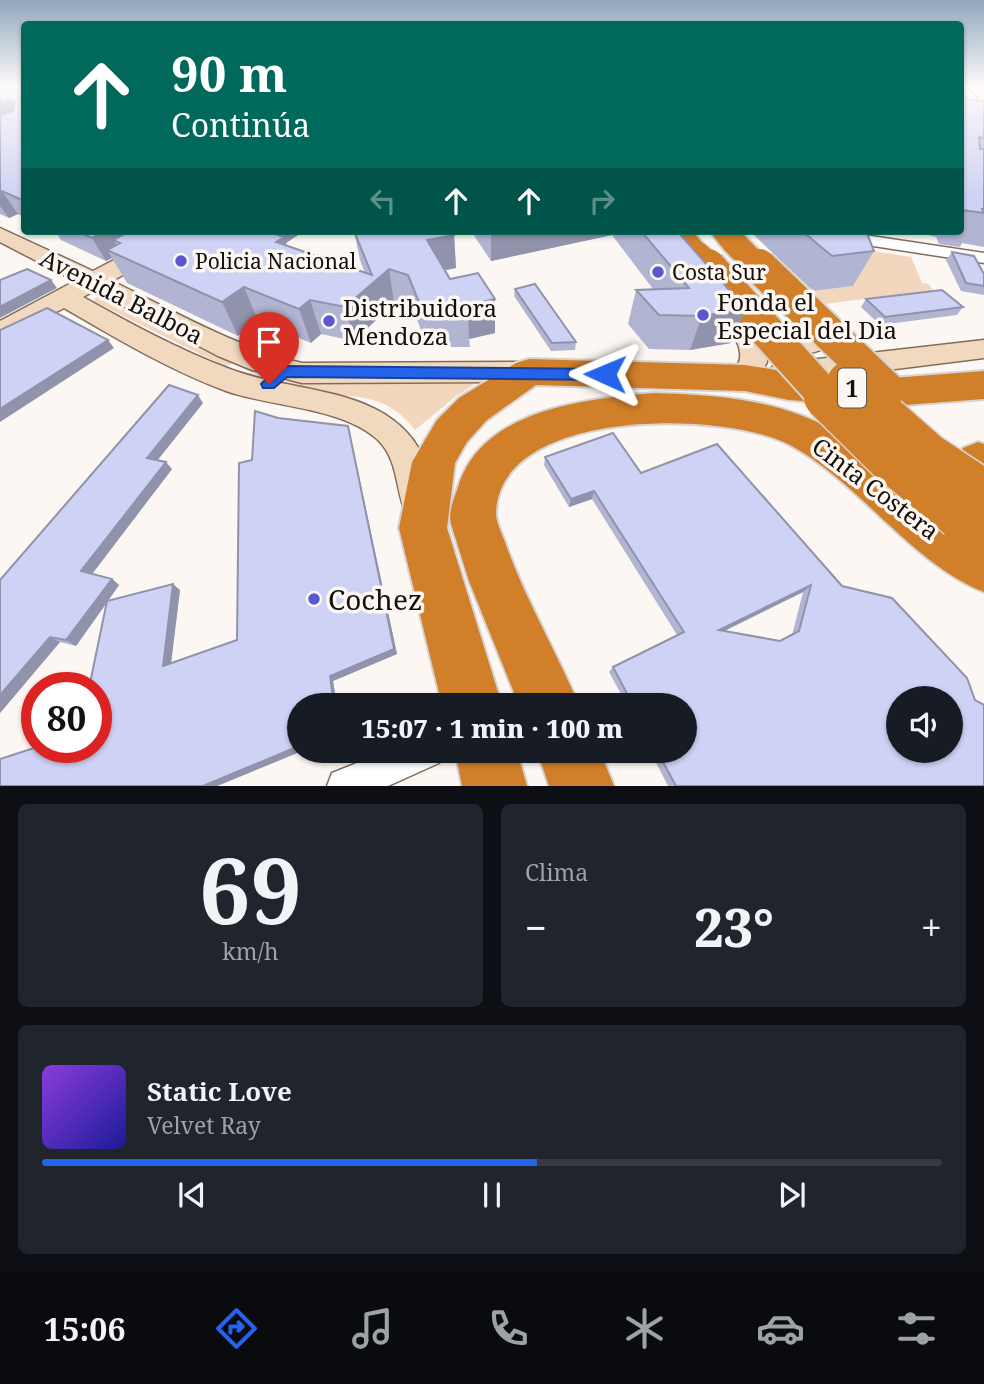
<!DOCTYPE html>
<html lang="es">
<head>
<meta charset="utf-8">
<style>
  body { margin:0; font-family:"Noto Serif",serif; background:#20242c; color:#f1f3f6; height:100vh; display:flex; flex-direction:column; font-size:26px; white-space:nowrap }
  * { box-sizing:border-box; margin:0 }
  p { font-size:23px; color:#9ea1a6 }
  .icon { flex:none; width:38px; height:38px; fill:none; stroke:currentColor; stroke-width:2; stroke-linecap:round; stroke-linejoin:round }
  .map { position:relative; height:786px; overflow:hidden }
  .drawer { display:flex; flex-direction:column; gap:18px; padding:18px; background:#0d0f14; flex:1 }
  .drawer>* { flex:none }
  .banner { position:absolute; left:21px; top:21px; width:943px; height:214px; border-radius:7px; box-shadow:0 2px 5px #0004; background:#00695c; color:#fff; overflow:hidden }
  .tools { position:absolute; left:886px; top:686px; display:grid; gap:14px }
  .tools a { display:grid; place-items:center; width:77px; height:77px; border-radius:50%; background:#171b24; box-shadow:0 2px 5px #0004; font-size:35px }
  .speed { position:absolute; left:21px; top:672px; display:flex; gap:14px; font-size:35px; font-weight:700; text-align:center }
  .speed>* { display:grid; place-content:center; width:91px; height:91px; border-radius:50%; background:#171b24; box-shadow:0 2px 5px #0004; line-height:1 }
  .speed .limit { border:10px solid #d22; background:#fff; color:#111 }
  .pin { position:absolute; display:grid; place-items:center; width:60px; height:60px; color:#fff; margin:-72px -30px; border-radius:50% 50% 50% 0; rotate:-45deg; box-shadow:0 0 7px #0007 }
  .pin .icon { rotate:45deg }
  .me { position:absolute; width:77px; margin:-38px; rotate:271deg; stroke-linejoin:round; filter:drop-shadow(0 0 5px #0008) }
  .turn { display:flex; align-items:center; gap:24px; height:147px; padding:0 35px; font-size:32px }
  .turn .icon { width:91px; height:91px; stroke-width:2.5 }
  .turn b { display:block; font-size:49px; line-height:60px }
  .lanes { display:flex; align-items:center; height:66px; padding:0 35px; background:#0003; justify-content:center; gap:35px; direction:ltr }
  .lanes .off { opacity:.35 }
  .big { font-size:52px; font-weight:800; line-height:1.1 }
  .drawer .tile { flex:1; display:flex; flex-direction:column; justify-content:center; gap:10px; min-width:0; padding:0 24px; border-radius:10px; background:#20242c }
  .drawer .dial { align-items:center; gap:0 }
  .dial b { font-size:91px; line-height:1 }
  .song { display:flex; align-items:center; gap:21px }
  .cover { width:84px; height:84px; border-radius:10px; background:linear-gradient(135deg,hsl(270 70% 55%),hsl(240 70% 35%)) }
  .played { height:7px; border-radius:4px; background:linear-gradient(90deg,#2563eb 55%,#363941 55%) }
  .keys { display:flex; justify-content:space-around; direction:ltr }
  .heat { display:flex; justify-content:space-between; align-items:center; font-size:38px; direction:ltr }
  .drawer .tiles { flex:1; display:grid; gap:18px; grid-template-columns:1fr 1fr }
  .tile:last-child { grid-column:span 2 }
  .trip { position:absolute; left:287px; top:693px; width:410px; height:70px; border-radius:35px; background:#171b24; box-shadow:0 2px 5px #0004; font-weight:800; line-height:70px; text-align:center }
  .dock { display:flex; height:112px; justify-content:space-around; align-items:center; background:#090b0e; color:#9ea1a6 }
  .dock .icon { width:49px; height:49px }
  .dock .current { color:#2563eb }
  .dock b { font-size:32px; color:#f1f3f6 }
  .map>svg:first-child { display:block }
  .green { fill:#f3d6be }
  .lines { fill:none; stroke-linecap:round; stroke-linejoin:round }
  .street-casing { stroke:#826d5c; stroke-width:3 }
  .secondary-casing { stroke:#826d5c; stroke-width:3 }
  .highway-casing { stroke:#d5d4d3; stroke-width:4 }
  .street { fill:#fff; fill-rule:evenodd }
  .secondary { fill:#f1d9bf; fill-rule:evenodd }
  .highway { fill:#d17f29; fill-rule:evenodd }
  .highway-bridge-far2-casing { stroke:#d5d4d3; stroke-width:29; stroke-linecap:butt }
  .highway-bridge-far1-casing { stroke:#d5d4d3; stroke-width:38; stroke-linecap:butt }
  .highway-bridge-casing { stroke:#d5d4d3; stroke-width:47; stroke-linecap:butt }
  .highway-bridge-far2 { stroke:#d17f29; stroke-width:26 }
  .highway-bridge-far1 { stroke:#d17f29; stroke-width:34 }
  .highway-bridge { stroke:#d17f29; stroke-width:44 }
  .wall { fill:#b1b5d2; fill-rule:evenodd }
  .shaded-wall { fill:#9093ab }
  .building { fill:#ced2f4; stroke:#9093ab; stroke-width:2; fill-rule:evenodd }
  .route { fill:#2563eb; stroke:#184099; stroke-width:2 }
  .poi-dot { fill:#5b57cf; stroke:#fcf7f3; stroke-width:2.5 }
  .labels { text-anchor:middle; dominant-baseline:central; stroke-width:7; stroke-linejoin:round; paint-order:stroke }
  .far-poi-label { font-size:21px; fill:#160e08; stroke:#fcf7f3; text-anchor:start }
  .shield { fill:#fcf7f3; stroke:#5b544e; stroke-width:2 }
  .shield-label { font-size:23px; font-weight:bold; fill:#160e08 }
  .street-label { font-size:24px; fill:#160e08; stroke:#fcf7f3 }
  .poi-label { font-size:24px; fill:#160e08; stroke:#fcf7f3; text-anchor:start }
  .near-poi-label { font-size:28px; fill:#160e08; stroke:#fcf7f3; text-anchor:start }
</style>
</head>
<body>
<div class="map">
<svg width="984" height="786" viewBox="0 0 984 786">
  <rect width="100%" height="100%" fill="#fcf7f3"/>
  <g class="green">
    <path d="M841,246L911,257L922,283L928,284L941,298L896,295L824,304L811,291L853,286Z"/>
    <path d="M97,296L101,297L234,362L226,367L93,301Z"/>
    <path d="M295,379L346,384H475L455,397L415,430C379,381 332,405 285,383L286,380Z"/>
  </g>
  <g class="lines">
    <defs>
      <g id="street">
        <path d="M961,88H968L984,108V118L980,117Z"/>
        <path d="M800,231H838L984,253V263L808,236Z"/>
        <path d="M387,751H444L439,763L388,786H327L332,773Z"/>
      </g>
      <g id="secondary">
        <path d="M0,228L93,271L169,231H196L193,236L112,281C174,311 235,347 302,363L529,362L539,365L543,372L539,379L529,382L302,383L252,370L218,356L94,291L83,297C130,323 177,349 227,368C298,396 398,383 428,468C434,484 439,499 432,514L419,518L406,514C395,489 399,461 378,440C343,407 271,407 226,391C169,370 116,338 64,308L0,341V321L75,281L0,242Z"/>
        <path d="M713,290L722,293L757,332L800,336L808,334L824,324L833,321L842,324L846,330C830,356 794,358 767,351V362L755,385L745,388L735,385L731,378C734,372 739,365 740,358C743,336 712,314 701,298L704,293Z"/>
        <path d="M984,340V358L783,383L773,380L769,373L773,366L783,363Z"/>
      </g>
      <g id="highway">
        <path d="M663,231H692L713,255L708,261C686,267 675,248 663,231Z"/>
        <path d="M710,231H740L773,265L769,271C744,277 723,250 710,231Z"/>
        <path d="M529,359L745,365L789,372L879,379L984,371V399L879,407L789,400L745,391L536,385L487,420L467,442L455,463L447,528L502,705H442L399,528L412,462L437,420L459,398L516,363Z"/>
        <path d="M654,393C717,395 780,399 836,432C873,453 905,483 940,508L942,502L959,496L984,507V592C911,563 860,483 790,445C724,410 496,407 496,515C497,525 503,536 506,545C526,601 556,651 579,705H519L469,581L451,524C448,511 454,499 458,487C482,409 585,399 654,393Z"/>
        <path d="M978,442L984,444V481L963,472L956,460L963,448Z"/>
        <path d="M455,751H517L527,786H462Z"/>
        <path d="M537,751H600L614,786H549Z"/>
      </g>
    </defs>
    <use href="#street" class="street-casing"/>
    <use href="#secondary" class="secondary-casing"/>
    <use href="#highway" class="highway-casing"/>
    <use href="#street" class="street"/>
    <use href="#secondary" class="secondary"/>
    <use href="#highway" class="highway"/>
    <defs>
      <g id="highway-bridge-far2">
        <path d="M698,255L710,268"/>
        <path d="M758,265L761,268"/>
      </g>
      <g id="highway-bridge-far1">
        <path d="M708,266L828,399"/>
        <path d="M759,266L888,390"/>
        <path d="M845,380L864,399"/>
      </g>
      <g id="highway-bridge">
        <path d="M826,397L888,458L959,517"/>
        <path d="M862,397L928,455L984,492"/>
      </g>
    </defs>
    <use href="#highway-bridge-far2" class="highway-bridge-far2-casing"/>
    <use href="#highway-bridge-far1" class="highway-bridge-far1-casing"/>
    <use href="#highway-bridge" class="highway-bridge-casing"/>
    <use href="#highway-bridge-far2" class="highway-bridge-far2"/>
    <use href="#highway-bridge-far1" class="highway-bridge-far1"/>
    <use href="#highway-bridge" class="highway-bridge"/>
  </g>
  <g class="wall">
    <path d="M0,88H24V217L18,214L9,218L0,214Z"/>
    <path d="M961,99L984,101V247L962,243L960,247L939,244L936,237L913,231H961Z"/>
    <path d="M55,231H304L286,243V246L365,273L360,260L354,231H452L454,235L456,268L445,270L450,279L495,299V333L469,339L470,347H427L413,308L394,303L354,341L321,334L311,343L258,321L238,336L127,283L112,258L106,261L61,240Z"/>
    <path d="M471,231H677L731,343L690,350L649,349L628,324L636,290L653,289L612,235L491,261Z"/>
    <path d="M755,231H866L874,251L853,286L813,291L755,236Z"/>
    <path d="M952,252L984,274V295L961,291L946,260Z"/>
    <path d="M515,289L576,342L575,350L551,351L514,296Z"/>
    <path d="M866,299L963,307L957,315L880,325L861,307Z"/>
    <path d="M203,403L157,460L172,469L92,574L112,579L119,585L108,601L180,590L171,663L237,640L252,460L278,418L348,426L397,654L333,681L337,705H299V751H302L217,786H0L96,747L106,604L76,646L60,642L0,713V580Z"/>
    <path d="M717,444L984,786H668L650,751H684V705H627L609,672L613,667L677,635L592,499L569,507L544,465L545,457L641,473ZM803,592L792,635L780,641L725,631Z"/>
  </g>
  <g class="shaded-wall">
    <path d="M11,99L23,119L0,127V103Z"/>
    <path d="M2,191L18,214L9,218L0,206V192Z"/>
    <path d="M105,231H163L120,243L113,240L121,253L107,250L112,258L106,261L92,238Z"/>
    <path d="M252,231H304L286,243L294,270Z"/>
    <path d="M491,231H613L612,235L491,261Z"/>
    <path d="M454,235L456,268L431,273L427,240Z"/>
    <path d="M389,269L394,303L354,341L345,307Z"/>
    <path d="M51,280L57,288L0,318V307Z"/>
    <path d="M244,287L258,321L238,336L222,302Z"/>
    <path d="M495,299V333L469,339L468,313L465,306Z"/>
    <path d="M310,300L321,334L311,343L299,309Z"/>
    <path d="M746,309L731,343L690,350L702,316Z"/>
    <path d="M108,340L114,348L0,422V409Z"/>
    <path d="M198,395L203,403L153,466L147,458Z"/>
    <path d="M348,426L397,654L333,681L337,705H334L330,676Z"/>
    <path d="M166,462L172,469L89,578L81,571Z"/>
    <path d="M594,491L592,499L569,507L571,499Z"/>
    <path d="M112,579L119,585L76,646L66,640Z"/>
    <path d="M173,584L180,590L170,671L163,666Z"/>
    <path d="M811,585L803,592L713,636L719,630Z"/>
    <path d="M50,637L60,642L0,713V695Z"/>
    <path d="M299,746V751H302L217,786H203Z"/>
  </g>
  <g class="building">
    <path d="M0,88H24V201L2,191L0,192V115L13,111L15,102L11,99L0,103Z"/>
    <path d="M961,99L984,101V138L979,137L980,149H984V209H982L984,213L962,210L961,207Z"/>
    <path d="M77,231H105L92,238Z"/>
    <path d="M130,231H266L284,237L276,242L372,275L354,231H452L454,235L427,240L450,279L478,273L495,299L465,306L468,313L423,312L408,275L389,269L345,307L310,300L299,309L244,287L222,302L107,250L120,243L113,240Z"/>
    <path d="M641,231H677L746,309L702,316L659,315L636,290L689,288Z"/>
    <path d="M802,231H866L874,251L832,256Z"/>
    <path d="M952,252L974,256L984,274V286L966,283Z"/>
    <path d="M27,269L51,280L0,307V280Z"/>
    <path d="M535,284L576,342L552,343L515,289Z"/>
    <path d="M942,290L963,307L885,317L866,299Z"/>
    <path d="M47,308L108,340L0,409V330Z"/>
    <path d="M169,385L198,395L147,458L166,462L81,571L112,579L66,640L50,637L0,695V580Z"/>
    <path d="M255,411L278,418L348,426L394,649L330,676L334,705H299V746L203,786H0V759L37,747H96V688H89L107,601L173,584L163,666L237,640L239,463L252,460Z"/>
    <path d="M613,433L641,473L717,444L842,586L892,598L967,678L975,700L984,705V786H676L657,751H684V705H633L613,667L684,632L594,491L571,499L545,457ZM811,585L799,631L780,641L719,630ZM898,698H950V751H898Z"/>
  </g>
  <linearGradient id="sky" x2="0" y2="1"><stop stop-color="#91a7bd"/><stop offset="0.44" stop-color="#fefbfa"/><stop offset="1" stop-color="#fefbfa" stop-opacity="0"/></linearGradient>
  <rect width="984" height="198" fill="url(#sky)"/>
  <path class="route" d="M283,366L605,369L613,374L605,380L287,377L274,388H263L261,384L278,368Z"/>
  <g class="poi-dot">
    <circle cx="181" cy="261" r="7"/>
    <circle cx="658" cy="272" r="7"/>
    <circle cx="703" cy="315" r="7"/>
    <circle cx="329" cy="321" r="7"/>
    <circle cx="314" cy="599" r="7"/>
  </g>
  <g class="labels">
    <g class="far-poi-label">
      <text x="195" y="261">Policia Nacional</text>
      <text x="672" y="272">Costa Sur</text>
    </g>
    <rect class="shield" x="838" y="368.5" width="28" height="39" rx="5"/>
    <g class="shield-label">
      <text x="852" y="388">1</text>
    </g>
    <g class="street-label">
      <text transform="translate(122 296) rotate(27)">Avenida Balboa</text>
      <text transform="translate(876 488) rotate(37)">Cinta Costera</text>
    </g>
    <g class="poi-label">
      <text x="717" y="301">Fonda el<tspan x="717" dy="28">Especial del Dia</tspan></text>
      <text x="343" y="307">Distribuidora<tspan x="343" dy="28">Mendoza</tspan></text>
    </g>
    <g class="near-poi-label">
      <text x="328" y="599">Cochez</text>
    </g>
  </g>
</svg>
<div class="tools">
<a><svg class="icon" aria-label="sound" viewBox="0 0 24 24"><path d="M4 9h4l5-4v14l-5-4H4zM17 9q2 3 0 6"/></svg></a>
</div>
<div class="speed"><div class="limit">80</div></div>
<div class="pin" style="left:269px;top:384px;background:#d93025"><svg class="icon" aria-label="arrive" viewBox="0 0 24 24"><path d="M6 21V4h12l-3 4 3 4H6"/></svg></div>
<svg class="me" style="left:605px;top:374px" viewBox="-20 -20 40 40"><path d="M0-17L14 15 0 8-14 15z" fill="#2563eb" stroke="#fff" stroke-width="4"/></svg>
<div class="trip">15:07 · 1 min · 100 m</div>
<div class="banner">
<div class="turn"><svg class="icon" aria-label="ahead" viewBox="0 0 24 24"><path d="M12 20V5M6 11l6-6 6 6"/></svg><div><b>90 m</b>Continúa</div></div>
<div class="lanes"><svg class="icon off" aria-label="left" viewBox="0 0 24 24"><path d="M17 20v-9H6M10 6l-5 5 5 5"/></svg><svg class="icon" aria-label="ahead" viewBox="0 0 24 24"><path d="M12 20V5M6 11l6-6 6 6"/></svg><svg class="icon" aria-label="ahead" viewBox="0 0 24 24"><path d="M12 20V5M6 11l6-6 6 6"/></svg><svg class="icon off" aria-label="right" viewBox="0 0 24 24"><path d="M7 20v-9h11M14 6l5 5-5 5"/></svg></div>
</div>
</div>
<section class="drawer">
<div class="tiles">
<div class="tile dial"><b>69</b><p>km/h</p></div>
<div class="tile"><p>Clima</p>
<div class="heat"><a>−</a><b class="big">23°</b><a>+</a></div>
</div>
<div class="tile">
<div class="song"><i class="cover"></i><div><b>Static Love</b><p>Velvet Ray</p></div></div>
<div class="played"></div>
<div class="keys"><svg class="icon" aria-label="previous" viewBox="0 0 24 24"><path d="M18 5L8 12l10 7zM5 5v14"/></svg><svg class="icon" aria-label="pause" viewBox="0 0 24 24"><path d="M8 5v14M16 5v14"/></svg><svg class="icon" aria-label="next" viewBox="0 0 24 24"><path d="M6 5l10 7-10 7zM19 5v14"/></svg></div>
</div>
</div>
</section>
<nav class="dock">
<b>15:06</b>
<svg class="icon current" aria-label="directions" viewBox="0 0 24 24"><path d="M12 3l9 9-9 9-9-9zM9 14v-3h6M13 9l2 2-2 2"/></svg>
<svg class="icon" aria-label="music" viewBox="0 0 24 24"><path d="M9 18V5l10-2v13"/><circle cx="6" cy="18" r="3"/><circle cx="16" cy="16" r="3"/></svg>
<svg class="icon" aria-label="phone" viewBox="0 0 24 24"><path d="M5 4h4l2 5-3 2q2 4 5 5l2-3 5 2v4C11 20 4 13 5 4z"/></svg>
<svg class="icon" aria-label="climate" viewBox="0 0 24 24"><path d="M12 3v18M4 7l16 10M4 17L20 7"/></svg>
<svg class="icon" aria-label="car" viewBox="0 0 24 24"><path d="M5 17H2v-5l4-1 3-4h7l3 4 3 1v5h-3M9 17h6M6 11h13"/><circle cx="7" cy="17" r="2"/><circle cx="17" cy="17" r="2"/></svg>
<svg class="icon" aria-label="filters" viewBox="0 0 24 24"><path d="M4 7h16M4 17h16"/><circle cx="9" cy="7" r="2"/><circle cx="15" cy="17" r="2"/></svg>
</nav>
</body>
</html>
